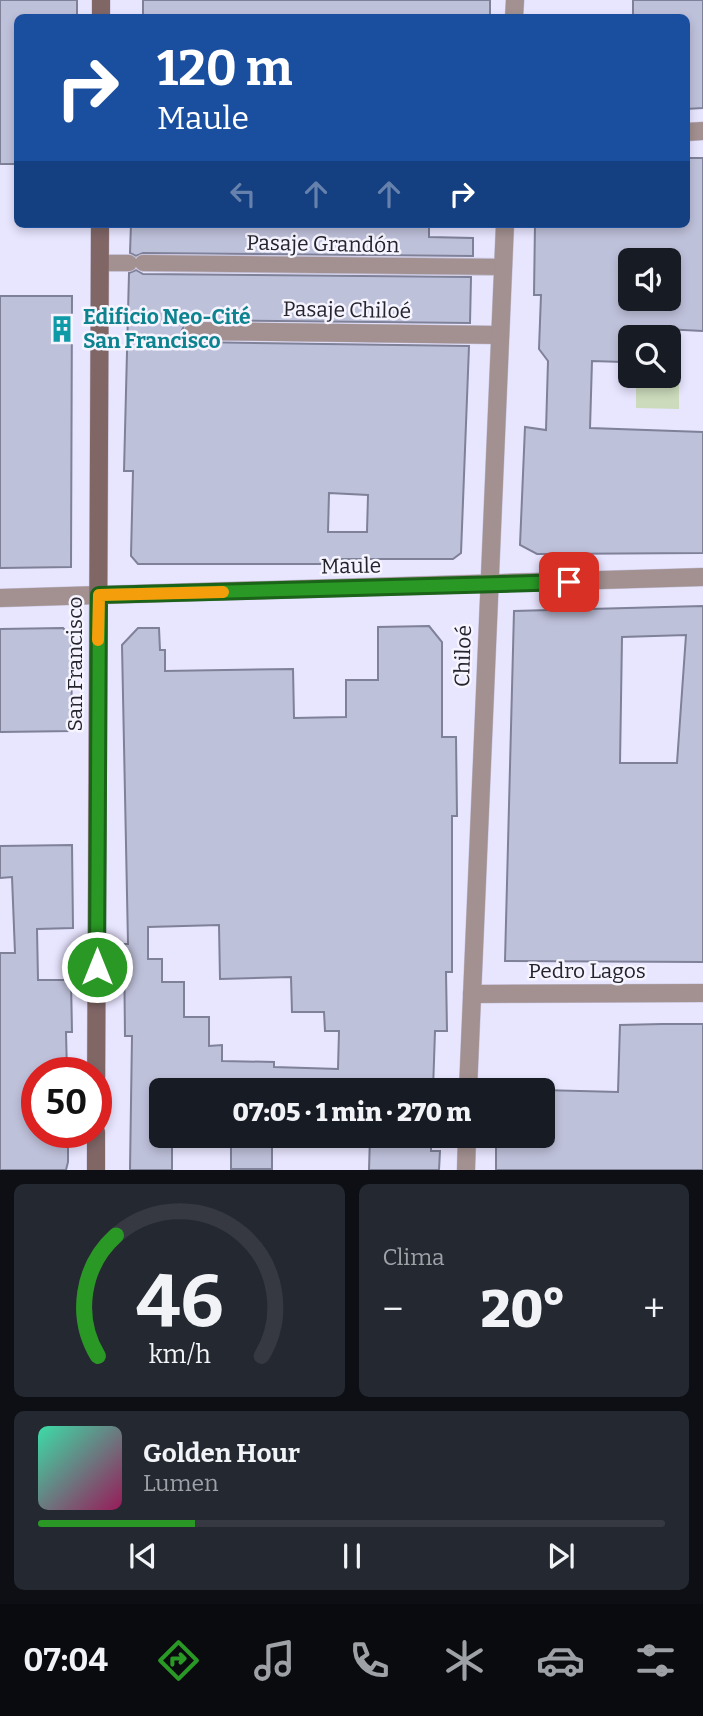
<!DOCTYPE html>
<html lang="es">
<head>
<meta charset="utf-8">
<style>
  body { margin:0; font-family:Bitter,serif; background:#242831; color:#f1f3f6; height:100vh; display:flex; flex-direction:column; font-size:26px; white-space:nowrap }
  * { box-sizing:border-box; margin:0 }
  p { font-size:23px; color:#9ea1a6 }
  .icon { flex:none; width:38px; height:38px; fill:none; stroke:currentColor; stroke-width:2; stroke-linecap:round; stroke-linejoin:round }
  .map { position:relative; height:1170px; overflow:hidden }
  .sheet { display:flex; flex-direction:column; gap:14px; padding:14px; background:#0d0f14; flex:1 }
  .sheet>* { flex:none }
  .top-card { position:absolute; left:14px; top:14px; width:676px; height:214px; border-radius:10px; box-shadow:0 4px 10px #0003; background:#1a4fa0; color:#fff; overflow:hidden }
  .fabs { position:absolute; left:618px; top:248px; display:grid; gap:14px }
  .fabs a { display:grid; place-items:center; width:63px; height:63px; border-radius:10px; background:#171b24; box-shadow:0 4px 10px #0003; font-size:35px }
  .speed { position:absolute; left:21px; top:1057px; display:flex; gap:14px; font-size:35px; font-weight:700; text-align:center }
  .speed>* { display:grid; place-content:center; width:91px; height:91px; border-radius:50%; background:#171b24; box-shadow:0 4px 10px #0003; line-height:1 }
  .speed .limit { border:10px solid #d22; background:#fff; color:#111 }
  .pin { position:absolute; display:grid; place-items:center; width:60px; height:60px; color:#fff; margin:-30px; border-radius:14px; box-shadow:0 4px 10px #0006 }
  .me { position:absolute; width:77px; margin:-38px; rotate:0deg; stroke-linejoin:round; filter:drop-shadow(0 0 5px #0008) }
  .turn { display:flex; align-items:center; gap:24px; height:147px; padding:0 28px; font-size:32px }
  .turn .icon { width:91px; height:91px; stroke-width:2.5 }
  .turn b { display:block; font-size:49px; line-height:60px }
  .lanes { display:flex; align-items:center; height:66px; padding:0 28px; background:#0003; justify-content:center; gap:35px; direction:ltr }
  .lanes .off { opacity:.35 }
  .big { font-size:52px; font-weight:800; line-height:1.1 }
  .sheet .widget { flex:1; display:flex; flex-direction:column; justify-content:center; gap:10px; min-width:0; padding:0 24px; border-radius:10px; background:#242831 }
  .sheet .dial { align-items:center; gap:0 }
  .dial svg { height:182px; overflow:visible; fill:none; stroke:#363941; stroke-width:7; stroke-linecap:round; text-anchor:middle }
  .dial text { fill:#f1f3f6; stroke:none }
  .song { display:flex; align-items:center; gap:21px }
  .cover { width:84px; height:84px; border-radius:10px; background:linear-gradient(135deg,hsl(160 70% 55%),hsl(330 70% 35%)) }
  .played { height:7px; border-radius:4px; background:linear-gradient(90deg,#299825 25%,#363941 25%) }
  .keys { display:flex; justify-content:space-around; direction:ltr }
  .heat { display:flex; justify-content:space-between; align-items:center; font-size:38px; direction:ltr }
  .sheet .tiles { flex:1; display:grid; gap:14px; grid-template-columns:1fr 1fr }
  .widget:last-child { grid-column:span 2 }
  .trip { position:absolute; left:149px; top:1078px; width:406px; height:70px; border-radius:10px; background:#171b24; box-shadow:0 4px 10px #0003; font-weight:800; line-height:70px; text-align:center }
  .tab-bar { display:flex; height:112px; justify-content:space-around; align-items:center; background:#090b0e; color:#9ea1a6 }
  .tab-bar .icon { width:49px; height:49px }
  .tab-bar .current { color:#299825 }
  .tab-bar b { font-size:32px; color:#f1f3f6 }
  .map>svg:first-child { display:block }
  .green { fill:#ccdbbb }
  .building { fill:#bec1da; stroke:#7e8198; stroke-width:2; fill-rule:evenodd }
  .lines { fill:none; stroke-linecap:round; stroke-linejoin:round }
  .pedestrian-casing { stroke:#c5c2d9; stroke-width:18 }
  .minor-casing { stroke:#c5c2d9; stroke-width:19 }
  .tertiary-casing { stroke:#c5c2d9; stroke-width:19 }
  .secondary-casing { stroke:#c5c2d9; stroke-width:19 }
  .pedestrian { stroke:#a39090; stroke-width:16 }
  .minor { stroke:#a39090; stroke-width:18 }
  .tertiary { stroke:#a39090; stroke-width:18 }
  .secondary { stroke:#816666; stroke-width:18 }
  .route-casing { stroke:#1b6318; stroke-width:18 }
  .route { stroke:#299825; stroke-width:12 }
  .slow { stroke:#f59e0b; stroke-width:12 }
  .labels { text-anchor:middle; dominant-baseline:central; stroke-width:5; stroke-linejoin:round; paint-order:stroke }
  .street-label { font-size:21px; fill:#25242e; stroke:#f5f4ff }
  .culture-label { font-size:21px; font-weight:bold; fill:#0d838f; stroke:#f5f4ff; text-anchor:start }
</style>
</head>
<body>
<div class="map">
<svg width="703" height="1170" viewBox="0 0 703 1170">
  <rect width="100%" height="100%" fill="#e8e5ff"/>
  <path class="green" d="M669,341H679V409L636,408V376H668Z"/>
  <g class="building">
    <path d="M0,0H77V18H18V164H0Z"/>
    <rect x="143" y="0" width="347" height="18"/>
    <path d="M633,0H703V108L686,109V18H633Z"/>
    <path d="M686,158H703V331L624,327L623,362L592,361L590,428L703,432V553L537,554L520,545L525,427L546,430L548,361L539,349L541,295H534L535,224H686ZM630,261H668V299H630Z"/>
    <path d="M131,224H429V237L473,238V256L143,253L136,256L130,253Z"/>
    <path d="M136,270L143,274L471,277L470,323L193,320L187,321L182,330L183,337L193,342L469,346L461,553L453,559H337V564H138L131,556L133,471H124L129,273ZM329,493L368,495L367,532H328Z"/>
    <path d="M0,296H72L71,567L0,568Z"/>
    <path d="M703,606V962L505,961L514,611ZM686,635L677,763H620L622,637Z"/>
    <path d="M429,626L442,642V737H456L457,816H452V972H446L447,1031H435L433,1090H232V1087L161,1090V1136H172V1170H130L132,1036H125L124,944H128L122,645L138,628H159L160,650H165V671L293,669L294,718L346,717V680H378V627ZM219,925L220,979L291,977L292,1012H324L325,1031H339L338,1069L274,1067V1062L222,1061V1045L209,1046V1017H184V982H162V959H148V927Z"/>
    <path d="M63,628L71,636L72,731L0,732V629Z"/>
    <path d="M72,845L73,928L37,929L38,980H71L72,1032H66L67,1073H37V1132H68V1162L66,1170H0V953H15L12,877L0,878V846Z"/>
    <path d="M662,1024H703V1170H496V1136H542V1090L618,1092L620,1025Z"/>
    <rect x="231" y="1136" width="41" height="33"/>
    <path d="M370,1136H431V1151H440L439,1170H369Z"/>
  </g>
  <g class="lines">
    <defs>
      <g id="pedestrian">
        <path d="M100,263H129"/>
        <path d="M143,263L503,267"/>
      </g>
      <g id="minor">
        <path d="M514,18L515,0"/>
        <path d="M686,132L703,131"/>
        <path d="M193,331L500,335"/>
        <path d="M472,994L703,993"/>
        <path d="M468,1090L505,224"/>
        <path d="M466,1170L467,1136"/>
      </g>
      <path id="tertiary" d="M0,598L703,577"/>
      <g id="secondary">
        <path d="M101,18V0"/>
        <path d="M96,1105L100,224"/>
        <path d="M96,1170V1132"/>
      </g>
    </defs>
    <use href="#pedestrian" class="pedestrian-casing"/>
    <use href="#minor" class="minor-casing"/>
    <use href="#tertiary" class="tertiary-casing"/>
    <use href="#secondary" class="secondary-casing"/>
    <use href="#pedestrian" class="pedestrian"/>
    <use href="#minor" class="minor"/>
    <use href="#tertiary" class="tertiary"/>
    <use href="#secondary" class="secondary"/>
  </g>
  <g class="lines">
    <defs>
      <path id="route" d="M97,967L99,595L569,582"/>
    </defs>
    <use href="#route" class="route-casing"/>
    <use href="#route" class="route"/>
    <path class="slow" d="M98,640L99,595L223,592"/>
  </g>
  <defs>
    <symbol id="building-bare" viewBox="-9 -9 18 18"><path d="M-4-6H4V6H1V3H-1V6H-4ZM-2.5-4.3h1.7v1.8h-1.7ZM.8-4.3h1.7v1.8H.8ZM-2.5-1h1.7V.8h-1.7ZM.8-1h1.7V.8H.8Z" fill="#0f9aa8" stroke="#f5f4ff" stroke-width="2.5" paint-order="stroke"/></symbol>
  </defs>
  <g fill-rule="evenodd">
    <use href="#building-bare" x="43" y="310" width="38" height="38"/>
  </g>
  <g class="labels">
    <g class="street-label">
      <text transform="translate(323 244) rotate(1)">Pasaje Grandón</text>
      <text transform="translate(347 310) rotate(1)">Pasaje Chiloé</text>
      <text transform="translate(351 566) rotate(-1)">Maule</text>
      <text transform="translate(463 656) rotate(-88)">Chiloé</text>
      <text transform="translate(75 664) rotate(-90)">San Francisco</text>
      <text x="587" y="971">Pedro Lagos</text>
    </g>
    <g class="culture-label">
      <text x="83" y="317">Edificio Neo-Cité<tspan x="83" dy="24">San Francisco</tspan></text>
    </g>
  </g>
</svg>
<div class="fabs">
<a><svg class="icon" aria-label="sound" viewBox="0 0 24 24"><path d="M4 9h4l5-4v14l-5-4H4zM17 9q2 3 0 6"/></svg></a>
<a><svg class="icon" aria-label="search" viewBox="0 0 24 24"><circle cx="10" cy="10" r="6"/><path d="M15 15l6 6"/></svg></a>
</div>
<div class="speed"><div class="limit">50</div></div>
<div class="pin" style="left:569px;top:582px;background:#d93025"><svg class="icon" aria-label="arrive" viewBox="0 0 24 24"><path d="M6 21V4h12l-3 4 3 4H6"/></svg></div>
<svg class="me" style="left:97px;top:967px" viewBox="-20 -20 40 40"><circle r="17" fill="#299825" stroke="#fff" stroke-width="3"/><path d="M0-11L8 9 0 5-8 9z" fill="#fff"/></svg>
<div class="trip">07:05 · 1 min · 270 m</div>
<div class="top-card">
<div class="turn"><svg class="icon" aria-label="right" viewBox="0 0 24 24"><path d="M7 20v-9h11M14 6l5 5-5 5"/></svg><div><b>120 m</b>Maule</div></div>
<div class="lanes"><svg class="icon off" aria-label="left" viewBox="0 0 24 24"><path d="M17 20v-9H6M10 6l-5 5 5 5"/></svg><svg class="icon off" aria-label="ahead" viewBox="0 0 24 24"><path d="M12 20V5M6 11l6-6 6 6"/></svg><svg class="icon off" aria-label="ahead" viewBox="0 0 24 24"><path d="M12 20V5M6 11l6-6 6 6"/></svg><svg class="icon" aria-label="right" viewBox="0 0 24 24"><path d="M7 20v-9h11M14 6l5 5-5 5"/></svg></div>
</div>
</div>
<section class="sheet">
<div class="tiles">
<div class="widget dial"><svg viewBox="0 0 100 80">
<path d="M14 69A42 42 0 1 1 86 69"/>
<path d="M14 69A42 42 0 0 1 22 16" stroke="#299825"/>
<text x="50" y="56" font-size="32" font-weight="700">46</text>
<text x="50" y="72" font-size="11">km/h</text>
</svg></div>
<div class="widget"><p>Clima</p>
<div class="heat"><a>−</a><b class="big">20°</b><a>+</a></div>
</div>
<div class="widget">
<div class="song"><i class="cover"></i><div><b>Golden Hour</b><p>Lumen</p></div></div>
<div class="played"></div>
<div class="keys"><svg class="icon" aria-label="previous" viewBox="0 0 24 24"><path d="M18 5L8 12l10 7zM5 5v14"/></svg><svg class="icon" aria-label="pause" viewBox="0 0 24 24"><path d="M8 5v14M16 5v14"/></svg><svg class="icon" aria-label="next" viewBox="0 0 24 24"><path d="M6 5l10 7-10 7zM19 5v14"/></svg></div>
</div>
</div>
</section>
<nav class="tab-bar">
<b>07:04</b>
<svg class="icon current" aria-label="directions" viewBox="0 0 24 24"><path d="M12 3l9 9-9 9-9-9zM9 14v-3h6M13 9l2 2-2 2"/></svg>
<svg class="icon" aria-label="music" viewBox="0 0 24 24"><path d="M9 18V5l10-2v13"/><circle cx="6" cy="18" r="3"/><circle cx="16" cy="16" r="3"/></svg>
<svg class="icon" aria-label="phone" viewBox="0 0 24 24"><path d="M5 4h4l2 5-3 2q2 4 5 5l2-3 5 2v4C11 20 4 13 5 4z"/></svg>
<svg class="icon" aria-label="climate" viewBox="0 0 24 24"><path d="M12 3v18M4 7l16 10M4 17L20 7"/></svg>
<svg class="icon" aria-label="car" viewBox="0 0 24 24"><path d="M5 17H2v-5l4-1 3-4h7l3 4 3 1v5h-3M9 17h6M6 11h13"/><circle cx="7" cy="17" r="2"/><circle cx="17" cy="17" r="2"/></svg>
<svg class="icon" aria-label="filters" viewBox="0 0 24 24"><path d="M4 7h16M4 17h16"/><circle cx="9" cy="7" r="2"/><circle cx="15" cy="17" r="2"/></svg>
</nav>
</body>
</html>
